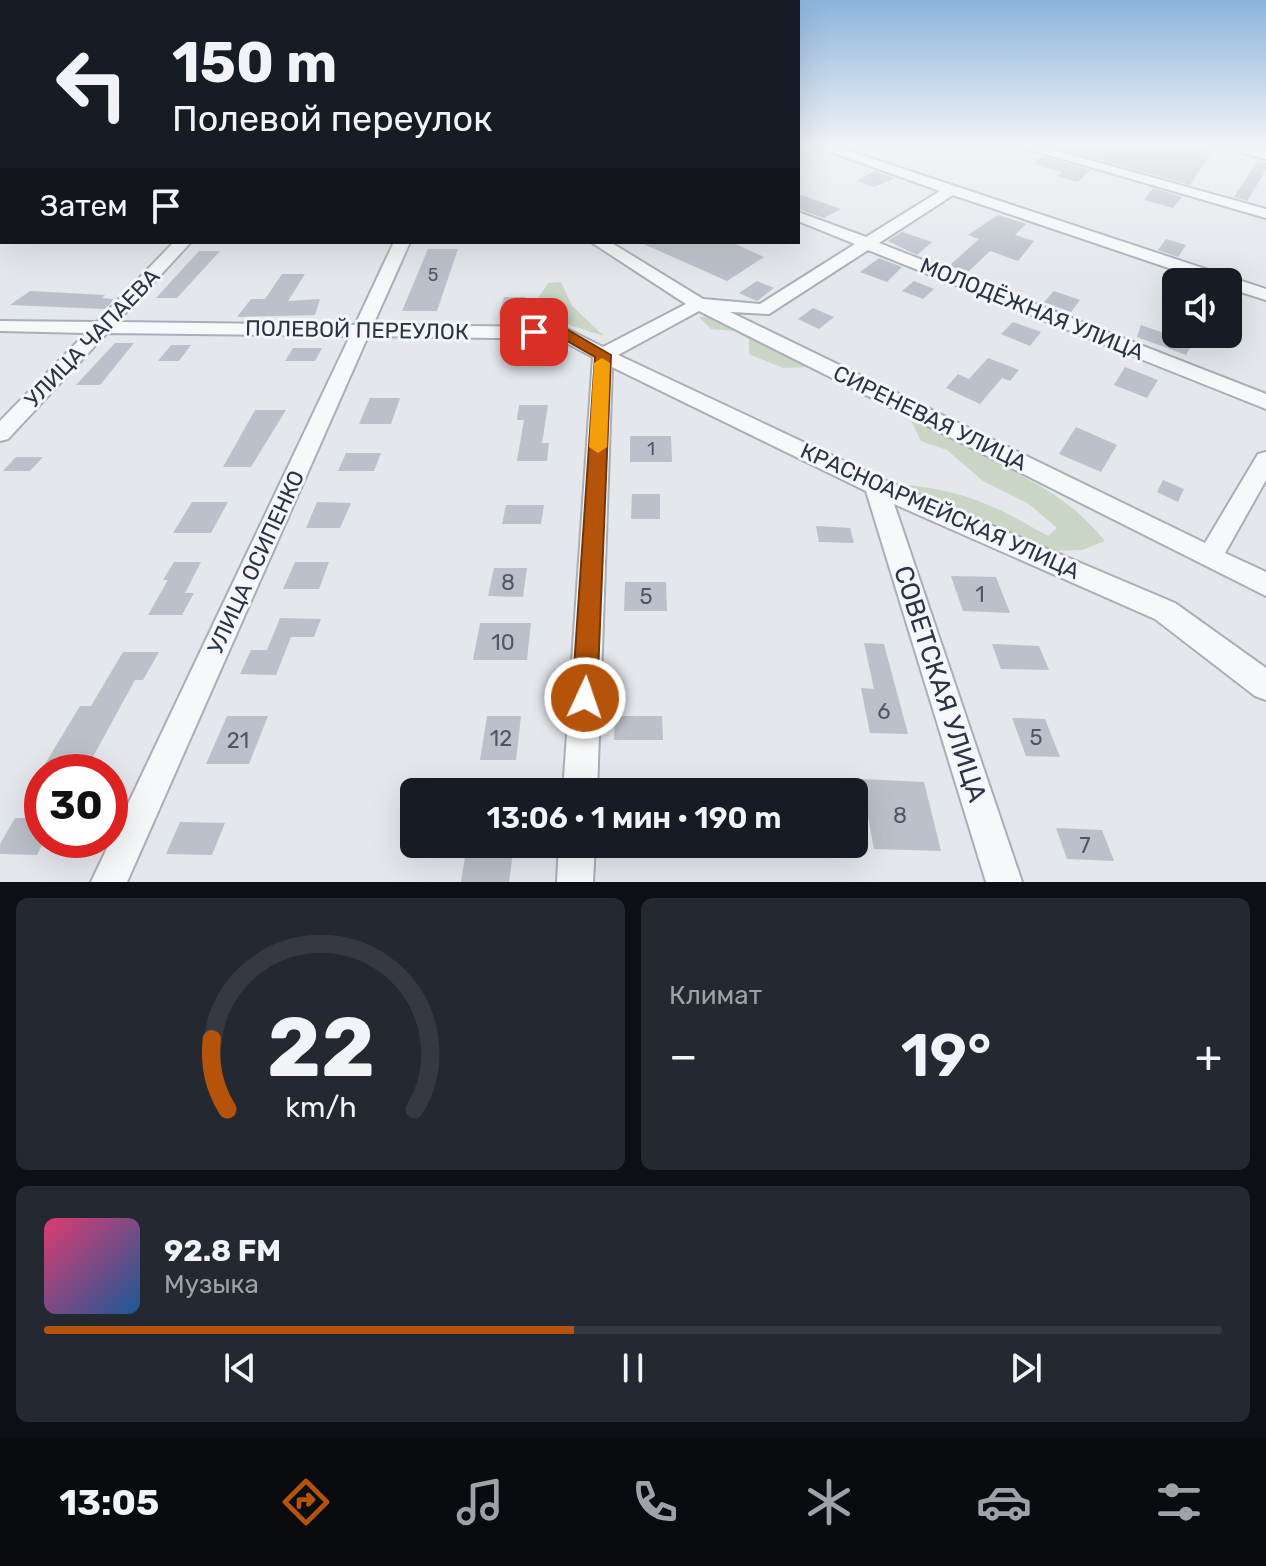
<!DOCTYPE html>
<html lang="ru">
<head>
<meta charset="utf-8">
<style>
  body { margin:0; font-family:Rubik,sans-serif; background:#242831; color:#f1f3f6; height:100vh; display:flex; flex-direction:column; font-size:30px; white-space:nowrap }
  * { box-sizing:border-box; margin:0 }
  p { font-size:26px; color:#9ea1a6 }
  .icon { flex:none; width:44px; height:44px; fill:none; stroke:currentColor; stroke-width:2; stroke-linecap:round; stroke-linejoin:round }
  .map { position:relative; height:882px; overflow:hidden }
  .side { display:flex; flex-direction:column; gap:16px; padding:16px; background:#0d0f14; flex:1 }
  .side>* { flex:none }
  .hud { position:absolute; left:0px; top:0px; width:800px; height:244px; box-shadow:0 8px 32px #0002; background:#171b24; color:#f1f3f6; overflow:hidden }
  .tools { position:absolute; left:1162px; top:268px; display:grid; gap:16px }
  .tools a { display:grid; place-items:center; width:80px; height:80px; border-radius:12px; background:#171b24; box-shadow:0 8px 32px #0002; font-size:40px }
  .speed { position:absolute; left:24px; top:754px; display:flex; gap:16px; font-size:40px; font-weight:700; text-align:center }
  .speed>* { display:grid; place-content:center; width:104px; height:104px; border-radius:50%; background:#171b24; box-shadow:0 8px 32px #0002; line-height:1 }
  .speed .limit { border:12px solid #d22; background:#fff; color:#111 }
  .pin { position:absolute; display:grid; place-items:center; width:68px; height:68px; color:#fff; margin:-34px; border-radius:16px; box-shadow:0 4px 12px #0006 }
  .me { position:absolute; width:88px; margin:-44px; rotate:3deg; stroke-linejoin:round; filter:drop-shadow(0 0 6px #0008) }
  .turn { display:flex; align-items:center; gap:28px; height:168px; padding:0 40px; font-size:36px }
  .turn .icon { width:104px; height:104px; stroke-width:2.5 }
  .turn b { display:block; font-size:56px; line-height:68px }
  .then { display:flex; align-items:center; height:76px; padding:0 40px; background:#0003; gap:16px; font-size:30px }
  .big { font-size:60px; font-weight:600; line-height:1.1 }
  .side .tile { flex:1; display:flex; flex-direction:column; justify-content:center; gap:12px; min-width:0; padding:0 28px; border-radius:12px; background:#242831 }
  .side .dial { align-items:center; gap:0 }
  .dial svg { height:208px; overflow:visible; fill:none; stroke:#363941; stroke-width:7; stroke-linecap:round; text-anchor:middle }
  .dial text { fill:#f1f3f6; stroke:none }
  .song { display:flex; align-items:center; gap:24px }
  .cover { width:96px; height:96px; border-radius:12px; background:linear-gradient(135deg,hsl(340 70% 55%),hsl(210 70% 35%)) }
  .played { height:8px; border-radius:4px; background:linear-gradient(90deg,#b45309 45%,#363941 45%) }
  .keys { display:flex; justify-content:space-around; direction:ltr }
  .heat { display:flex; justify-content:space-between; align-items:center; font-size:44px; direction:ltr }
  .side .tiles { flex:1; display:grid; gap:16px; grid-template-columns:1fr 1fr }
  .tile:last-child { grid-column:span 2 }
  .trip { position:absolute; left:400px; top:778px; width:468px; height:80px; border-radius:12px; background:#171b24; box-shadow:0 8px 32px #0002; font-weight:600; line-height:80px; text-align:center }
  .menu { display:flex; height:128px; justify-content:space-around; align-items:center; background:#090b0e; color:#9ea1a6 }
  .menu .icon { width:56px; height:56px }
  .menu .on { color:#b45309 }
  .menu b { font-size:36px; color:#f1f3f6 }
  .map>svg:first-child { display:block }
  .green { fill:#c9d6c5 }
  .building { fill:#bbc0ca }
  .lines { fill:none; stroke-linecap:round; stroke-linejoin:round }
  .minor-casing { stroke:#a9aeb7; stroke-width:4 }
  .minor { fill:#f7f8fa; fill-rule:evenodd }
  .route { fill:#b45309; stroke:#753606; stroke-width:2 }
  .slow { fill:#f59e0b }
  .labels { text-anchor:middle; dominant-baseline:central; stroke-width:6; stroke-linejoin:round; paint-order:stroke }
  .number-label { font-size:18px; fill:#4f5766 }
  .street-label { font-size:22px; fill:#2b3445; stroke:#f4f6f9 }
  .near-number-label { font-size:22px; fill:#4f5766 }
  .near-street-label { font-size:26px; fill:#2b3445; stroke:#f4f6f9 }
</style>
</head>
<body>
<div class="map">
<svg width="1266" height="882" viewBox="0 0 1266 882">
  <rect width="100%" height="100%" fill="#e4e7ec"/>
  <g class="green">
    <path d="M561,282L572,306L604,336L560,322L558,309L539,310L535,303L548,283Z"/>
    <path d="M713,316L780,347L810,367L783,368L749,354V339L734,331L711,329L699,317Z"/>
    <path d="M909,417C938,428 960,442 986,456C1036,485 1067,495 1105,541L1082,550L1047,551L899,494V484C962,490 993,504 1048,536L1057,528L1029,504L983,481L947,450L921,441Z"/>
  </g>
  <g class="building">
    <path d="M1192,146L1212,151L1190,185L1053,147Z"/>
    <path d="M1042,156L1090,170L1078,182L1057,176L1062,172L1033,164Z"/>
    <path d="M1258,160L1266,162V170L1247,201L1234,197Z"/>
    <path d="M874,171L895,178L874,187L857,181Z"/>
    <path d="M1153,188L1182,197L1173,208L1144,200Z"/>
    <path d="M798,194L841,209L824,218L798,209Z"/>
    <path d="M998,215L1026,224L1015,235L1034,241L1018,261L990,251L968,272L949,266L979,239L968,235Z"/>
    <path d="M902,232L932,242L917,255L888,241Z"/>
    <path d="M1166,239L1186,245L1178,257L1158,250Z"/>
    <path d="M639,242H731L764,257L727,281Z"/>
    <path d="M428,249H458L437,311H402Z"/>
    <path d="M199,251H220L177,298H156Z"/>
    <path d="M879,258L902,267L887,282L860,272Z"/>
    <path d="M282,274H305L288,301L320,299L315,315L237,317L251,299H265Z"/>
    <path d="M757,281L774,288L757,301L739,293Z"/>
    <path d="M914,281L934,289L923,299L902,291Z"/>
    <path d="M30,291L105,295L102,298L113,299L112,302L105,309L10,305Z"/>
    <path d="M1054,291L1080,300L1071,312L1044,302Z"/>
    <path d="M504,297H526L522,314H499Z"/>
    <path d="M813,308L834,317L819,329L798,319Z"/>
    <path d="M1013,322L1041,332L1030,346L1001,334Z"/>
    <path d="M1141,325L1193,343L1186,355L1137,337Z"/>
    <path d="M115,343H134L100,385H76Z"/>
    <path d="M171,345H191L179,361H158Z"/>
    <path d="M293,348H322L315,361H285Z"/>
    <path d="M517,350H551L549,364H514Z"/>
    <path d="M988,358L1019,370L1010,381L1002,378L980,404L946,388L958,374L969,379Z"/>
    <path d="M1125,367L1158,380L1147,398L1114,385Z"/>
    <path d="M370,398H400L391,424H359Z"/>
    <path d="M519,405H548L542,443H549L547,461H517L524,420H517Z"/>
    <path d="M255,410H286L251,467H223Z"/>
    <path d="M1076,427L1117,445L1101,472L1059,454Z"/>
    <path d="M630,436H671L672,462H630Z"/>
    <path d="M346,453H381L374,471H338Z"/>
    <path d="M16,457H43L30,471H3Z"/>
    <path d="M1163,480L1184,489L1178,502L1157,492Z"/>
    <path d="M632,494H660V519H631Z"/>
    <path d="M192,502H228L211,533H173Z"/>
    <path d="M317,502L351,503L340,528H306Z"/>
    <path d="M506,505H544L541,524H502Z"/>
    <path d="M816,526L850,528L854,543L819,542Z"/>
    <path d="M174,562H201L185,593H194L182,615H148L168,580H163Z"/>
    <path d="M295,562H329L319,589H283Z"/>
    <path d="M494,568H527L523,597L488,596Z"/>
    <path d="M951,576L996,577L1010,613L963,611Z"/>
    <path d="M625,582H666L667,611H624Z"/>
    <path d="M280,618L321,619L314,637H291L276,675L240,674L251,650H267Z"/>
    <path d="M480,623H531L527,660H473Z"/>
    <path d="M864,643L884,644L908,734L870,733L861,688L874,689Z"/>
    <path d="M992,644L1039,646L1049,670L1001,669Z"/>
    <path d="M123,652H159L143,680H135L89,764H45L80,706H91Z"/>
    <path d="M227,716H268L249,764H206Z"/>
    <path d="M487,716H521L516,760H480Z"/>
    <path d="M615,716H662L663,740H614Z"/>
    <path d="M1012,718L1045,719L1060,757L1026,756Z"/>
    <path d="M861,779L924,782L941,851L874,849Z"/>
    <path d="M15,818H42V845L37,855L0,854V844Z"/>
    <path d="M180,822L225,823L212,855L166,854Z"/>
    <path d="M1056,828L1102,830L1114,861L1067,859Z"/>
    <path d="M467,844H514L509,882H461Z"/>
  </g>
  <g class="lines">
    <defs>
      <g id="minor">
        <path d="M814,146H834L1266,289V300L1228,288V282H1210L953,195L879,243L1266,394V409L868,250L769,314L730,312L1205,543L1258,454L1266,452V480L1225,553L1266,572V596L699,311L618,355L884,480L1175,603L1266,668V700L1255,696L1155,619L894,504L1022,882H986L866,491L612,367L597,792H563L593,357L559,339L368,336L127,882H91L350,336L107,333L8,439L0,441V421L86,333L0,331V321L97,322L174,242H191L117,322L355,325L394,242H410L373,325L563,327L603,347L686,304L591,242H610L703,299L760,304L855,244L798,221V212L866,237L940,191Z"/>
        <path d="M1018,146H1039L1266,209V218Z"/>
        <path d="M1226,146L1266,151V159L1228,149Z"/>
        <path d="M559,844H595L593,882H557Z"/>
      </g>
    </defs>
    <use href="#minor" class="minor-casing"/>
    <use href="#minor" class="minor"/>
  </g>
  <linearGradient id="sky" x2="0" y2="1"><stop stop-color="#8bb4dd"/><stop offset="0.54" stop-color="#f3f4f6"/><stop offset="1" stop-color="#f3f4f6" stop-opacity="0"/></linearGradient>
  <rect width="1266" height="270" fill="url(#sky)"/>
  <path class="route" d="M534,328L568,330L611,355L597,698L594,707L585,710L576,707L572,698L595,357L560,337L529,335V329Z"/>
  <path class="slow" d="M602,358L610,363L607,447L598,453L589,447L594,363Z"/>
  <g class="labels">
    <g class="number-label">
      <text x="433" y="275">5</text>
      <text x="651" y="449">1</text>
    </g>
    <g class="street-label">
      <text transform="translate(1032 309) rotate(22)">МОЛОДЁЖНАЯ УЛИЦА</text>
      <text transform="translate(357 330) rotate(1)">ПОЛЕВОЙ ПЕРЕУЛОК</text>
      <text transform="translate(92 338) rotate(-46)">УЛИЦА ЧАПАЕВА</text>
      <text transform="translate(930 418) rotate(26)">СИРЕНЕВАЯ УЛИЦА</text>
      <text transform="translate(940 511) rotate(24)">КРАСНОАРМЕЙСКАЯ УЛИЦА</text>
      <text transform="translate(256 562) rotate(-65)">УЛИЦА ОСИПЕНКО</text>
    </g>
    <g class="near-number-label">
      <text x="508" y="582">8</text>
      <text x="980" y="594">1</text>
      <text x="646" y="596">5</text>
      <text x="503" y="642">10</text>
      <text x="884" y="711">6</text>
      <text x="1036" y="737">5</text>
      <text x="501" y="738">12</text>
      <text x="238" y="740">21</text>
      <text x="900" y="815">8</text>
      <text x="1085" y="845">7</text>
    </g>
    <g class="near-street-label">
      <text transform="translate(940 684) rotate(72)">СОВЕТСКАЯ УЛИЦА</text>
    </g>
  </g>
</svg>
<div class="tools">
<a><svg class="icon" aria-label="sound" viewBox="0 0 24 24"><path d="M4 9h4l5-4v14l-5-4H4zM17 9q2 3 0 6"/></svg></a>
</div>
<div class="speed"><div class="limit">30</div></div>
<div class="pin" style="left:534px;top:332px;background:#d93025"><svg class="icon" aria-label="arrive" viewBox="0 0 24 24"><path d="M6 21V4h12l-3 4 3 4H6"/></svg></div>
<svg class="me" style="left:585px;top:698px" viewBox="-20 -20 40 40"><circle r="17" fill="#b45309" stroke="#fff" stroke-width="3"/><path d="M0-11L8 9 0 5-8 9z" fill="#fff"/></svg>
<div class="trip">13:06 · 1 мин · 190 m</div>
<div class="hud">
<div class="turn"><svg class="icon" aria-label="left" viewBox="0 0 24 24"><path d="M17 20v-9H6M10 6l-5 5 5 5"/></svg><div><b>150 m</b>Полевой переулок</div></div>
<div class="then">Затем<svg class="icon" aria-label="arrive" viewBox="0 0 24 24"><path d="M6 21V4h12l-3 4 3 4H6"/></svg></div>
</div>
</div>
<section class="side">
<div class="tiles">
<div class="tile dial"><svg viewBox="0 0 100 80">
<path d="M14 69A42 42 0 1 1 86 69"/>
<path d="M14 69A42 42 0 0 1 8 42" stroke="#b45309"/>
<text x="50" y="56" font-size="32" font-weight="700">22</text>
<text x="50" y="72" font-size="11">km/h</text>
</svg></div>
<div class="tile"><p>Климат</p>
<div class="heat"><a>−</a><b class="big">19°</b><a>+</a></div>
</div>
<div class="tile">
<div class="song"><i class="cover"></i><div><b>92.8 FM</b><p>Музыка</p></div></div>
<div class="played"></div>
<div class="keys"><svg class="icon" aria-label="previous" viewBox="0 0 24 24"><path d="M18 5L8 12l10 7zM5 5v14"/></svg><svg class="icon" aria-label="pause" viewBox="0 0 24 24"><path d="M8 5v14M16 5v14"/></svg><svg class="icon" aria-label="next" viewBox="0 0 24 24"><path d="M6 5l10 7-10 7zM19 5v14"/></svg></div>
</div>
</div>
</section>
<nav class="menu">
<b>13:05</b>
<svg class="icon on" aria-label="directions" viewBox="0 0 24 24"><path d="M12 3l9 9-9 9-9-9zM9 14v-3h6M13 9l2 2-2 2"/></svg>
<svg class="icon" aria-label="music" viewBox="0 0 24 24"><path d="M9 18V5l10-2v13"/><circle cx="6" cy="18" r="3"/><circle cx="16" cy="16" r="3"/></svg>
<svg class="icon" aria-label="phone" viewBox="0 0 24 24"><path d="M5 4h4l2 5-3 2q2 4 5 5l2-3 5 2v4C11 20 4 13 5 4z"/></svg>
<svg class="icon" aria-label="climate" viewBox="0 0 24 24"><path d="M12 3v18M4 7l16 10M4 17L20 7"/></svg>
<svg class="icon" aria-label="car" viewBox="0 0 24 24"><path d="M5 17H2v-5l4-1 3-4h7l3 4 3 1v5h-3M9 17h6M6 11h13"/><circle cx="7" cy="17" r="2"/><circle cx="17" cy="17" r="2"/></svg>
<svg class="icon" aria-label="filters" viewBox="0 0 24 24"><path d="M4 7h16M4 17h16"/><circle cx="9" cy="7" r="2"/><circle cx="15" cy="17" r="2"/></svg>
</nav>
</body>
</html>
